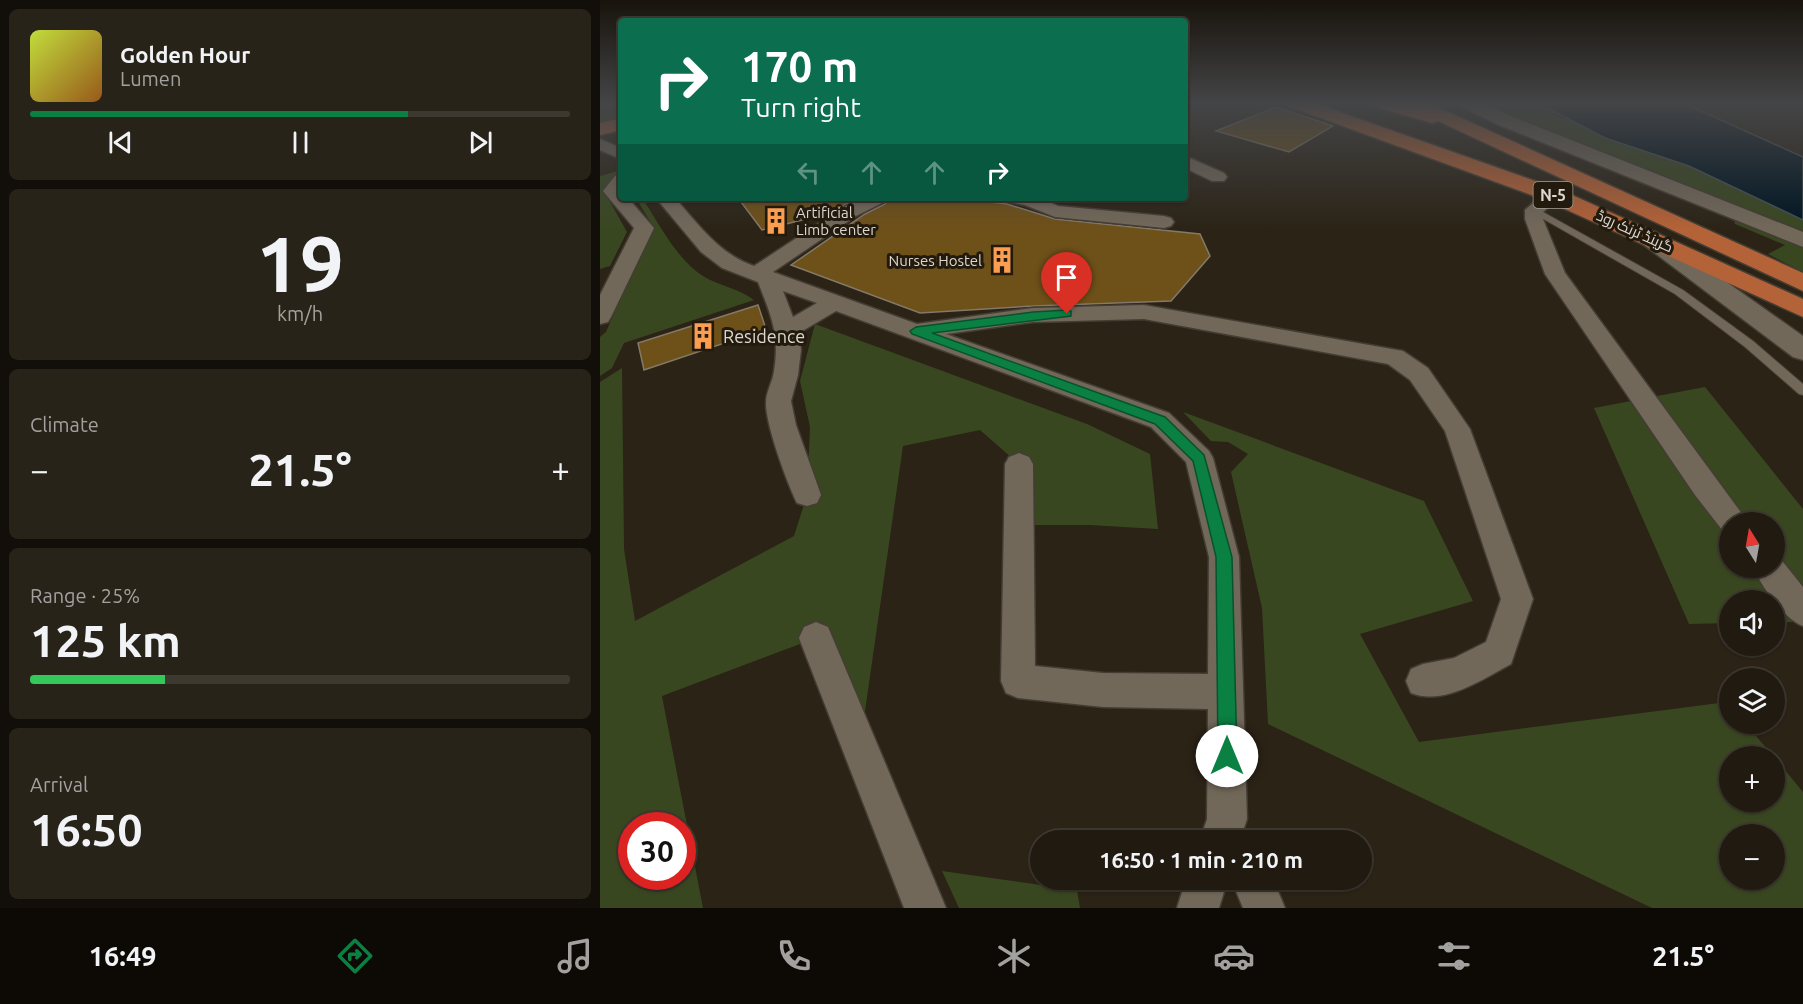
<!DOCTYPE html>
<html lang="en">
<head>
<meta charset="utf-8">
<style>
  body { margin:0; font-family:Ubuntu,Cairo,sans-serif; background:#282319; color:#f1f3f6; height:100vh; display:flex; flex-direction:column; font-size:22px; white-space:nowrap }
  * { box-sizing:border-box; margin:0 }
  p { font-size:20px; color:#a2a19f }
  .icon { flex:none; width:33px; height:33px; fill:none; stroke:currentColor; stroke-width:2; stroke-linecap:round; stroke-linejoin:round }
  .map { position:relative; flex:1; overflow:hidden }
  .panel { display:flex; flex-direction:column; gap:9px; padding:9px; background:#120e09; width:600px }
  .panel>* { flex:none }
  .top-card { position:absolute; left:18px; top:18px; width:570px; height:183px; border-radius:6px; box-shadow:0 2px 4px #0004,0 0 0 2px #3d3830; background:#0b6e4f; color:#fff; overflow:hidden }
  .needle { width:39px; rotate:349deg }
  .fabs { position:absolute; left:1119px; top:512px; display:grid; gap:12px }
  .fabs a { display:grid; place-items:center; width:66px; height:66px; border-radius:50%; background:#201a10; box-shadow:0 2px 4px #0004,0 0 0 2px #3d3830; font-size:30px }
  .speed { position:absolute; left:18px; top:812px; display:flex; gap:12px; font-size:30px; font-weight:700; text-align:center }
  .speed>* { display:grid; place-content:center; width:78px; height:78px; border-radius:50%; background:#201a10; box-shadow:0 2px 4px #0004,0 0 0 2px #3d3830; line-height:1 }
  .speed .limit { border:9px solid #d22; background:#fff; color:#111 }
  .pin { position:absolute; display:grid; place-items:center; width:51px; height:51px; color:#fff; margin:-62px -26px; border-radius:50% 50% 50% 0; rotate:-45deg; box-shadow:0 0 6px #0007 }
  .pin .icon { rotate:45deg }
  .me { position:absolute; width:66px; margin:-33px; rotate:0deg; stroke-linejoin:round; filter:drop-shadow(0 0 4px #0008) }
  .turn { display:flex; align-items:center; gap:21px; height:126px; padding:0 24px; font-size:27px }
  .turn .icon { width:78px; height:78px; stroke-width:2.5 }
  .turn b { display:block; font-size:42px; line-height:51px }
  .lanes { display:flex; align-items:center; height:57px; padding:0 24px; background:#0003; justify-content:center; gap:30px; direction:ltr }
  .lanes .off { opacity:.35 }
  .big { font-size:45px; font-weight:700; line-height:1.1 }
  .panel .card { flex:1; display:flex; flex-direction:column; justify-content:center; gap:9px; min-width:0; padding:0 21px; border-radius:9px; background:#282319 }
  .panel .dial { align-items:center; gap:0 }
  .dial b { font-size:78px; line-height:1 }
  .song { display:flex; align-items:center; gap:18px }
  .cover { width:72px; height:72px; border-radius:9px; background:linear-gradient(135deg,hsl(70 70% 55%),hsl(30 70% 35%)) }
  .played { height:6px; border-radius:3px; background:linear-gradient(90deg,#0b8043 70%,#3d3830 70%) }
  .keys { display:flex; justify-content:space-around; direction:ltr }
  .heat { display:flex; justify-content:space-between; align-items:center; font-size:33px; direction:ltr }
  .charge { height:9px; border-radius:4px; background:linear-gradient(90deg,#34c759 25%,#3d3830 0) }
  .trip { position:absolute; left:430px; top:830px; width:342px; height:60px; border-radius:30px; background:#201a10; box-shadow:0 2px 4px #0004,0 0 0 2px #3d3830; font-weight:700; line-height:60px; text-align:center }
  .menu { display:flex; height:96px; justify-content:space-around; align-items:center; background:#0d0a06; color:#a2a19f }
  .menu .icon { width:42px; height:42px }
  .menu .selected { color:#0b8043 }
  .menu b { font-size:27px; color:#f1f3f6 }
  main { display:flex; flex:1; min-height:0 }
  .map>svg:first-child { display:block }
  .green { fill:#394721; fill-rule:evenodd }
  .water { fill:#001522; stroke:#424f56; stroke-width:1.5 }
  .building { fill:#6e5019; stroke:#83796a; stroke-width:1.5 }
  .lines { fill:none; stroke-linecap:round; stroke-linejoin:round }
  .service-casing { stroke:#443d34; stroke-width:2 }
  .minor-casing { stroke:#443d34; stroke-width:3 }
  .secondary-casing { stroke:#443d34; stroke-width:3 }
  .trunk-casing { stroke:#443d34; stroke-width:3 }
  .service { fill:#72685a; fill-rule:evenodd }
  .minor { fill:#72685a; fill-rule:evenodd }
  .secondary { fill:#72685a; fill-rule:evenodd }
  .trunk { fill:#b46237; fill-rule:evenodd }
  .route { fill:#0b8043; stroke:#07532c; stroke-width:1.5 }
  .labels { text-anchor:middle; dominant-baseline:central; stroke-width:6; stroke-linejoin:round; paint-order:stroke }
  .far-poi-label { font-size:15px; fill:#ddd7cf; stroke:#221a0d; text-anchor:start }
  .far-street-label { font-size:15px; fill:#ddd7cf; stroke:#221a0d }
  .shield { fill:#221a0d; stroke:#a59e95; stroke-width:1.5 }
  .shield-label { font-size:16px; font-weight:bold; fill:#ddd7cf }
  .poi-label { font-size:18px; fill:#ddd7cf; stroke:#221a0d; text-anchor:start }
</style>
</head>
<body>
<main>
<section class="panel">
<div class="card">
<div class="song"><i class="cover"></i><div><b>Golden Hour</b><p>Lumen</p></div></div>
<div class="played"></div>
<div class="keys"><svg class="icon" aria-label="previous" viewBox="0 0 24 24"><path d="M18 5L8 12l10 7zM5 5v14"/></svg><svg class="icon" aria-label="pause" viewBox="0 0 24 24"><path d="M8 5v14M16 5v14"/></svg><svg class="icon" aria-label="next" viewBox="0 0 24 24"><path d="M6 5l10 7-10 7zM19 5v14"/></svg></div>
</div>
<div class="card dial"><b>19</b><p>km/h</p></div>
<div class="card"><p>Climate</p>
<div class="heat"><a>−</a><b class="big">21.5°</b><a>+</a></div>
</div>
<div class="card"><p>Range · 25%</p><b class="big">125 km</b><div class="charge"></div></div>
<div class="card"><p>Arrival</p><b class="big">16:50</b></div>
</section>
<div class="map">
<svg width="1203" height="908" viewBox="0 0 1203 908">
  <rect width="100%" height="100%" fill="#2b2316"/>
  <g class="green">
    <path d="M0,102H21V120L0,123Z"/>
    <path d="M819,102H971L1042,138L934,109L1109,165L1203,212V272L1168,254L1185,245L1135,224L1131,207L1033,173L1037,166L1021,159L1013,160L872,111L854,106L841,112Z"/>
    <path d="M21,170V178L5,193L27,232L10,266L0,269V176Z"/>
    <path d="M36,198H42C59,223 76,259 103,276C119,286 138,288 154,300L24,343L12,368L0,376V337L6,332L52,225Z"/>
    <path d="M215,324L487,424L550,454L558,529L490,525H419V464L380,430L303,446L260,746L216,638L62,696L103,908H0V382L22,368L24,549L35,621L194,536L207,495L210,427L200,381ZM32,825H82V876H32Z"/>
    <path d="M1105,387L1203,509V622H1175L1174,600H1130L1129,623L1089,624L994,408ZM1130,522H1174V567H1130Z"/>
    <path d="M583,412L824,501L873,601L760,634L819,742L1127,702L1129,704L1130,723H1145L1173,756H1130V801H1174L1175,758L1203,792V908H1052L668,724L662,608L631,472L648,454L628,442L611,441ZM1130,834H1174V879H1130Z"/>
    <path d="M342,871L477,890L480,908H359Z"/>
  </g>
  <path class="water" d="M936,102H1081L1203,157V220L1089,166L1005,138Z"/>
  <g class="building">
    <path d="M676,107L733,126L689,152L616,131Z"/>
    <path d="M138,198H258L230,213L162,230Z"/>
    <path d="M289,198H355L407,204L455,219L600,234L610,256L571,301L433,306L320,313L191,265L265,214L285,204Z"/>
    <path d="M158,305L166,329L44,370L38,343Z"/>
  </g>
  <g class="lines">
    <defs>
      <path id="service" d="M934,207L1083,290L1153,341L1203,384V395L1199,394L1145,347L1075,294L931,212V208Z"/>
      <g id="minor">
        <path d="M0,139L21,148V159L0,150Z"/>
        <path d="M585,156L624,173L627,177L624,181H612L585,168Z"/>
        <path d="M21,175V198H28L54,228L11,317L8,322L0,324V295L34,228L3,191L15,176Z"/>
        <path d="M953,190L959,191L962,195L943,212V219L965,273L1148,522H1130V533L1123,531L1095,495L945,274L925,219V210L947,191Z"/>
        <path d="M56,198H75C99,225 119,254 154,266L242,208L263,198H287L284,202L256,216L173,272L317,324L433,308L544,305L803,351L828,368L870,429L933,599L911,664C882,680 843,706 811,693L806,681L811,669L823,664L854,658L886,642L901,599L845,431L810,380L788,364L544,319L433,322L346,334L569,413L609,451L613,458L639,557L647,819L640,840H600L607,819L608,709L503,707L418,698L406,693L401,681L405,464L409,457L419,453L429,457L433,464L435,666L503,673L608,674L609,557L586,462L551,427L236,311L199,333L201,350L198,375L191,401L196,425L221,495L217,503L207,506L197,503C187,483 165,423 166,402C166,392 173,381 174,371C180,334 171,316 158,282L122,268L101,252ZM183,291L217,303L193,317Z"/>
        <path d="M406,198H440L458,206L564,216L571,218L574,222L571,226L564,228L455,217L425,205L409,202Z"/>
        <path d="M1174,556L1179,557L1203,587V626C1184,619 1161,586 1153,567H1174Z"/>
        <path d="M216,622L228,627L346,908H304L199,638L204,627Z"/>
        <path d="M586,879H628L619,908H577Z"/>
        <path d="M631,879H673L685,908H643Z"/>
      </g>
      <g id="secondary">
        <path d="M857,102H880L913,117L1203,232V247L899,125L860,106Z"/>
        <path d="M1048,230L1056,232L1203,336V360L1193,357L1040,242L1036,237L1040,232Z"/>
      </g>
      <g id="trunk">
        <path d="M685,102H711L961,190L1203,299V317L945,200L688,106Z"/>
        <path d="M770,102H826L1203,273V291L838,121L832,123L773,106Z"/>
        <path d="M21,118V130L0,135V123Z"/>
      </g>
    </defs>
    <use href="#service" class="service-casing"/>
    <use href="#minor" class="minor-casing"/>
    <use href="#secondary" class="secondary-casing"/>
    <use href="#trunk" class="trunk-casing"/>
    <use href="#service" class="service"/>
    <use href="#minor" class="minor"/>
    <use href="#secondary" class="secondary"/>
    <use href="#trunk" class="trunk"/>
  </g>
  <linearGradient id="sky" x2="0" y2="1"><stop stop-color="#18130c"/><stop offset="0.45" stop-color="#444547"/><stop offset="1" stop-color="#444547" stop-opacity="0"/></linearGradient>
  <rect width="1203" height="229" fill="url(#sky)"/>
  <path class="route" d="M467,310L471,311V316L332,333L565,417L604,455L632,557L637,756L634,762L627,765L620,762L618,756L616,557L593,461L555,424L312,334L310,331L316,327L433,312Z"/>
  <defs>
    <symbol id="building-bare" viewBox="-9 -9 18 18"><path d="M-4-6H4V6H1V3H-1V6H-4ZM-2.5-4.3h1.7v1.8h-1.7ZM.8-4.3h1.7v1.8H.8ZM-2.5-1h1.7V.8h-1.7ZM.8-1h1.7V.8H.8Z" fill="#fb9e51" stroke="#221a0d" stroke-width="2.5" paint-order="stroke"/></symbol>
  </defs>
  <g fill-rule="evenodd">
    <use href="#building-bare" x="157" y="202" width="38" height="38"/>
    <use href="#building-bare" x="383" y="241" width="38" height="38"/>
    <use href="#building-bare" x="84" y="317" width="38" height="38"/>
  </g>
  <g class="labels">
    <g class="far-poi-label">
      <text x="196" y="212">Artificial<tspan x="196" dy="17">Limb center</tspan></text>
      <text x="382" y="260" text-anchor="end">Nurses Hostel</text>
    </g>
    <g class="far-street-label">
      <text transform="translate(1035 231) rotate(24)">گرینڈ ٹرنک روڈ</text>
    </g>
    <rect class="shield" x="933.5" y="182" width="39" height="26" rx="4.5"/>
    <g class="shield-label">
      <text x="953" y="195">N-5</text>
    </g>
    <g class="poi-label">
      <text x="123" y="336">Residence</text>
    </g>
  </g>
</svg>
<div class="fabs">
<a><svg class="needle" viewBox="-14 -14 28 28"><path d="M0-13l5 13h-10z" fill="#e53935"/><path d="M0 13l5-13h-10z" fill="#a2a19f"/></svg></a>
<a><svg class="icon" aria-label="sound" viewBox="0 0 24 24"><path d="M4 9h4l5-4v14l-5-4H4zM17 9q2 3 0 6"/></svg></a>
<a><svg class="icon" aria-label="layers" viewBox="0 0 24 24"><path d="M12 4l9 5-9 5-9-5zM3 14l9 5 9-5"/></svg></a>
<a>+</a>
<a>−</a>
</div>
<div class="speed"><div class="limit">30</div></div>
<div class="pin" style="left:467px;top:314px;background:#d93025"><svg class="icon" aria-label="arrive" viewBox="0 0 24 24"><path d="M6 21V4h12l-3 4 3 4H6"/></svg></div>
<svg class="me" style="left:627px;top:756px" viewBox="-20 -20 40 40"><circle r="19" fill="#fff"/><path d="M0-13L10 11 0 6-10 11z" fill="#0b8043"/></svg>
<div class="trip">16:50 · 1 min · 210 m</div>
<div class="top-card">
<div class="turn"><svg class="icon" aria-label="right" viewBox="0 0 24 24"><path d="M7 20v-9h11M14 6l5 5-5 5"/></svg><div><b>170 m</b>Turn right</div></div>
<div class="lanes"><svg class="icon off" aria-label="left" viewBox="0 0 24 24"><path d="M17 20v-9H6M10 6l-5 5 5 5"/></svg><svg class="icon off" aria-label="ahead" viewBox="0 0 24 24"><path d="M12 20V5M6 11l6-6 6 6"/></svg><svg class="icon off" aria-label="ahead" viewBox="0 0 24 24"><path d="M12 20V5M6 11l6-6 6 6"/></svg><svg class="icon" aria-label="right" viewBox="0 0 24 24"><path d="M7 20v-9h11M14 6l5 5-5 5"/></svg></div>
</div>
</div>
</main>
<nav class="menu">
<b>16:49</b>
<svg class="icon selected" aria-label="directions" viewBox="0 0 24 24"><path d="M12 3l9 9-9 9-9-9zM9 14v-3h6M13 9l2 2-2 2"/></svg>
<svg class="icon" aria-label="music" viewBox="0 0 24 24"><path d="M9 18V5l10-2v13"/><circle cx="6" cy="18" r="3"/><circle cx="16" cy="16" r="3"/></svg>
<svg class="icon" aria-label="phone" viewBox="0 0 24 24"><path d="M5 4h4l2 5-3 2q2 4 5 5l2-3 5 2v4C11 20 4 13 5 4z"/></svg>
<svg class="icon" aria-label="climate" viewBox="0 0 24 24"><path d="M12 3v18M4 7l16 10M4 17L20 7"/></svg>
<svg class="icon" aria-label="car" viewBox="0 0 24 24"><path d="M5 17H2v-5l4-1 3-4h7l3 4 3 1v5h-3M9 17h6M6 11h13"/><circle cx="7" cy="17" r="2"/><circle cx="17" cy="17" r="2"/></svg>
<svg class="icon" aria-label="filters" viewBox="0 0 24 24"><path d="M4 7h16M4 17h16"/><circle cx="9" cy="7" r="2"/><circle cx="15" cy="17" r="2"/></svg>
<b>21.5°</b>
</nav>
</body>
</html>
